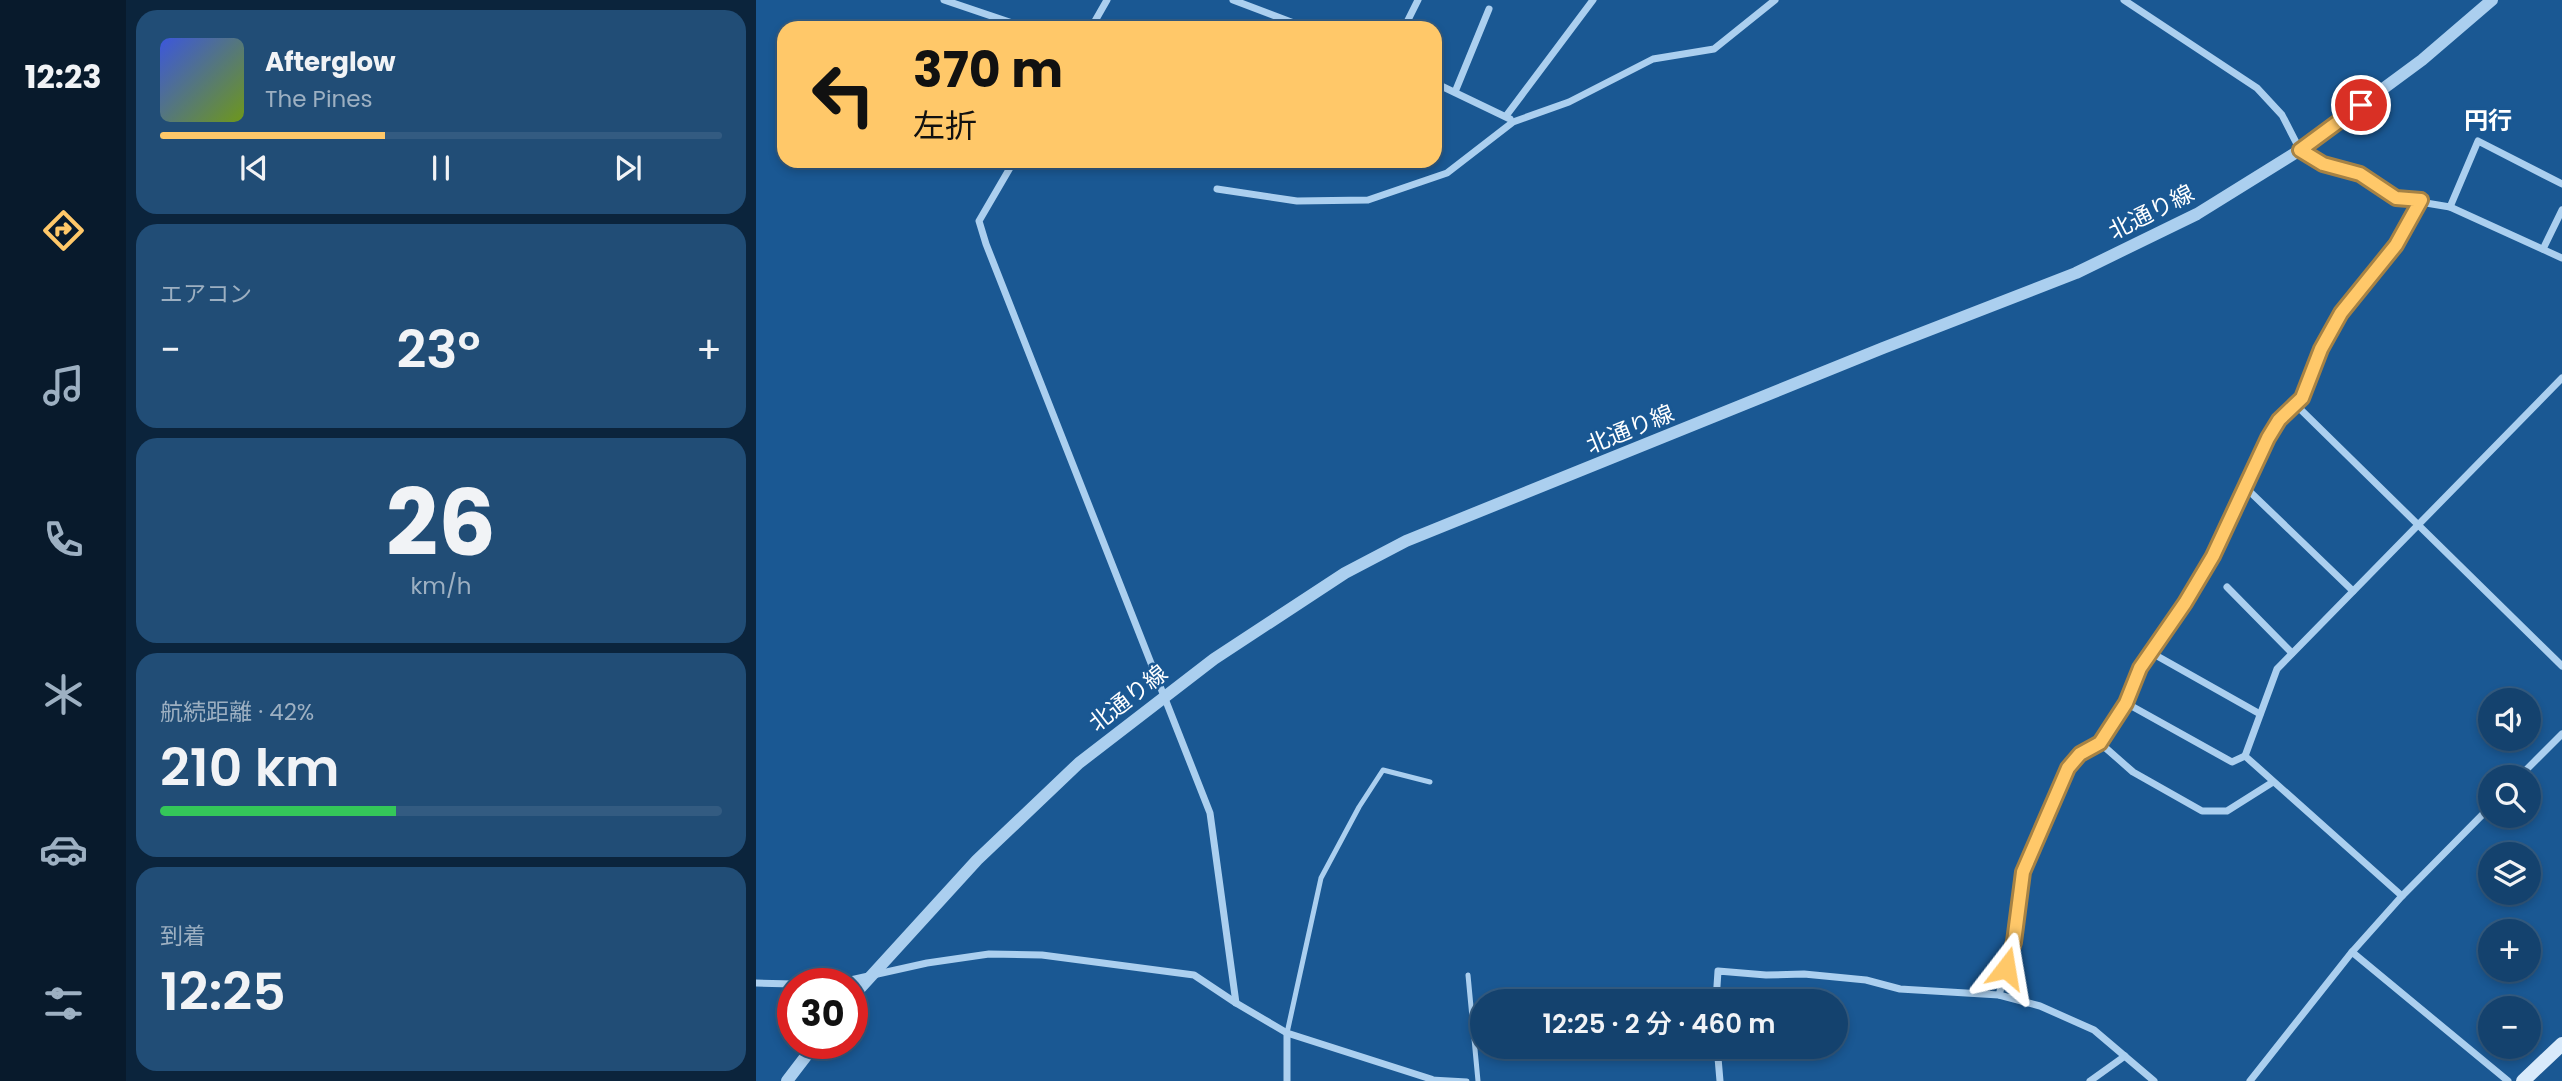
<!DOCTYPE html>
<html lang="ja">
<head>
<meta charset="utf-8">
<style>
  body { margin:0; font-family:Poppins,"Noto Sans JP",sans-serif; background:#214d76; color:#f1f3f6; height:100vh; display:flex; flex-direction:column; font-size:26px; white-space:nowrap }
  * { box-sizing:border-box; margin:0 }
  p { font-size:23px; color:#9db0c2 }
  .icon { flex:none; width:38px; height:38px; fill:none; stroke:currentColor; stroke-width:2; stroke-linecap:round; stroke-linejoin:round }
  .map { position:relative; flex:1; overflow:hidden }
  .side { display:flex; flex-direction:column; gap:10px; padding:10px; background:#0b243c; width:630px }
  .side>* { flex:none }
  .top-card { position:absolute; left:21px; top:21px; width:665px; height:147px; border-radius:21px; box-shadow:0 4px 10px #0003,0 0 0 2px #335b81; background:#ffc869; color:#111; overflow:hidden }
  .buttons { position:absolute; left:1722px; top:688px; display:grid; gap:14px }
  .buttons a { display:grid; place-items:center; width:63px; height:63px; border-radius:50%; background:#14426e; box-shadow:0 4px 10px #0003,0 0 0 2px #335b81; font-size:35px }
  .speed { position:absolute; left:21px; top:968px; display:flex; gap:14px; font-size:35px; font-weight:700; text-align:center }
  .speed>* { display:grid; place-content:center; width:91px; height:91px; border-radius:50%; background:#14426e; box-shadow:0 4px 10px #0003,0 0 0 2px #335b81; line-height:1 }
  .speed .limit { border:10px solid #d22; background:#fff; color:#111 }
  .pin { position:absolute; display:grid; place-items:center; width:60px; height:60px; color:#fff; margin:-30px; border:4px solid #fff; border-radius:50%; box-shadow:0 2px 7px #0007 }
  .me { position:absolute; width:77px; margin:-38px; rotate:14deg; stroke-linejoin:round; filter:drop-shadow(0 0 5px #0008) }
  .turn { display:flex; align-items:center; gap:24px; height:147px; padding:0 21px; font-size:32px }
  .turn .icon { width:91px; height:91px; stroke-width:2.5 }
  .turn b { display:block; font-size:49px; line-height:60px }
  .big { font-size:52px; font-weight:600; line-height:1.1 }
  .side .widget { flex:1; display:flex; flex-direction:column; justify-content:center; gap:10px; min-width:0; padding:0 24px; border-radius:21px; background:#214d76 }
  .side .dial { align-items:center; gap:0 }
  .dial b { font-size:91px; line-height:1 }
  .song { display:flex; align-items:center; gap:21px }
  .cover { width:84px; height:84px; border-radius:10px; background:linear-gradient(135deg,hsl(230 70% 55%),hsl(80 70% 35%)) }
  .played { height:7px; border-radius:4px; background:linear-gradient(90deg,#ffc869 40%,#335b81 40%) }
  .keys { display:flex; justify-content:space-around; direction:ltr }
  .heat { display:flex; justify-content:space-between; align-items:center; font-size:38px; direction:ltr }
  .charge { height:10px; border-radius:5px; background:linear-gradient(90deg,#34c759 42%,#335b81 0) }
  .trip { position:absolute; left:714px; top:989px; width:378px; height:70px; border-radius:35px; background:#14426e; box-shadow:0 4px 10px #0003,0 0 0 2px #335b81; font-weight:600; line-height:70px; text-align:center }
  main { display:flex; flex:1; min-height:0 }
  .tabs { display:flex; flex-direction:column; width:126px; justify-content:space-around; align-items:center; background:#081a2c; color:#9db0c2 }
  .tabs .icon { width:49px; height:49px }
  .tabs .on { color:#ffc869 }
  .tabs b { font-size:32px; color:#f1f3f6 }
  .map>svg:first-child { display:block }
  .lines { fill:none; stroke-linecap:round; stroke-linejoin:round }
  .service { stroke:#abcfef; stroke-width:5 }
  .minor { stroke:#abcfef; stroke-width:7 }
  .tertiary { stroke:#abcfef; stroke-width:12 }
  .secondary { stroke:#d8eafb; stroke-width:14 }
  .route-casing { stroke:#a68244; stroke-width:18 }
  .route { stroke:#ffc869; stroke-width:12 }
  .labels { text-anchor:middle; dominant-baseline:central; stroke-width:5; stroke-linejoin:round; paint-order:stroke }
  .street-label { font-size:23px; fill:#fff; stroke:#1a5893 }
  .neighbourhood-label { font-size:24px; font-weight:bold; fill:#fff; stroke:#1a5893 }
</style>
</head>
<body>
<main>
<nav class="tabs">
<b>12:23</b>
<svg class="icon on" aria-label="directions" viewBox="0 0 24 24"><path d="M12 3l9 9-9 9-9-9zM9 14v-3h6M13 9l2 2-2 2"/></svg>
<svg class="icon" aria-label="music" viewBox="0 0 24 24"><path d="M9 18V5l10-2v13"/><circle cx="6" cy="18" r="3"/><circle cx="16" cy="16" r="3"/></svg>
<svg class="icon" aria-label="phone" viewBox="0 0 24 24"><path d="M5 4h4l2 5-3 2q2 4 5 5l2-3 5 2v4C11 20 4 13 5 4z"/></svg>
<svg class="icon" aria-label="climate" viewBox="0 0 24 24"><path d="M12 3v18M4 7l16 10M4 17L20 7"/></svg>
<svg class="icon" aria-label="car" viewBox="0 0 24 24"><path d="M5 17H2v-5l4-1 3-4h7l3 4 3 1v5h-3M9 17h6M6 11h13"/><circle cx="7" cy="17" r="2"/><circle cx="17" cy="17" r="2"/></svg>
<svg class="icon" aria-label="filters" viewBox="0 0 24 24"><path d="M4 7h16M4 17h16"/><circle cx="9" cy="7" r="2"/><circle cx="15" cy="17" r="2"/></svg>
</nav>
<section class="side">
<div class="widget">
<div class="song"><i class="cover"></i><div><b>Afterglow</b><p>The Pines</p></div></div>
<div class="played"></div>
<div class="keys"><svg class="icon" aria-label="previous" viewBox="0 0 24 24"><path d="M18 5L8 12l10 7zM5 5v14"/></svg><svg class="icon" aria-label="pause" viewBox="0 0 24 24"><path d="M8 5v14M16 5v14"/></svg><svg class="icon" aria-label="next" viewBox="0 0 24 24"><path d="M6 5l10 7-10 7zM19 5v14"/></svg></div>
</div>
<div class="widget"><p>エアコン</p>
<div class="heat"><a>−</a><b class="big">23°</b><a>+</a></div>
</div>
<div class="widget dial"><b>26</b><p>km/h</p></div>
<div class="widget"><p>航続距離 · 42%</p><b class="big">210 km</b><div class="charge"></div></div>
<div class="widget"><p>到着</p><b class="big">12:25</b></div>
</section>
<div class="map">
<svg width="1806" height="1081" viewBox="0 0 1806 1081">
  <rect width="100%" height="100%" fill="#1a5893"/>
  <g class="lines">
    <g class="service">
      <path d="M712,975L722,1081"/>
      <path d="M531,1033L565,878L603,807L627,770L674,782"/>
      <path d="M675,1079L711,1081"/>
    </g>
    <g class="minor">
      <path d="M188,0L271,28"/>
      <path d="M477,0L551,28"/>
      <path d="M1368,0L1501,88L1526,115L1544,150L1567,165L1604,174L1640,198L1694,207L1806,258"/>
      <path d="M335,28L351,0"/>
      <path d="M648,28L662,0"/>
      <path d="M679,83L754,119"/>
      <path d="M699,92L733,9"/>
      <path d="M750,116L837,0"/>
      <path d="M258,161L223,221L230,244L454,813L480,1003"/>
      <path d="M461,189L541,201L612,200L691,173L757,122L813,102L897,59L958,49L1019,0"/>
      <path d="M1694,207L1722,141L1806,184"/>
      <path d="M1787,249L1806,210"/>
      <path d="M1539,404L1806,666"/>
      <path d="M1490,488L1597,591"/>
      <path d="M1471,587L1536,653"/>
      <path d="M1394,652L1504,714"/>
      <path d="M1370,703L1476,762L1489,756"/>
      <path d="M1344,743L1377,772L1446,811H1471L1517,782"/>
      <path d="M1763,777L1806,734"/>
      <path d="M1646,896L1489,756L1521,669L1806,378"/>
      <path d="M1596,952L1752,1081"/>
      <path d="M0,983L37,984"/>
      <path d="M50,984L90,981L171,963L233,954L286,955L438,975L480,1003L531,1033L675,1079L677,1081"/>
      <path d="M1243,995L1258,942L1267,872L1312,768L1324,754L1335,746L1344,743L1370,703L1384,668L1429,603L1457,556L1512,438L1523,420L1546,398L1565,349L1585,313L1640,245L1665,200"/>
      <path d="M960,1001L962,971L1010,975L1048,974L1110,980L1144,989L1243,995L1284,1006L1338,1030L1398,1081"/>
      <path d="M961,1046L964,1081"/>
      <path d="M531,1081V1033"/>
      <path d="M1334,1081L1369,1056"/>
      <path d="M1494,1081L1596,952L1646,896L1734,807"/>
    </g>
    <g class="tertiary">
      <path d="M96,997L221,860L323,763L458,659L589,573L650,541L1127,348L1320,273L1441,214L1544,150L1666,60L1736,0"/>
      <path d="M31,1081L60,1043"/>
    </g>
    <path class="secondary" d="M1767,1081L1806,1044"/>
  </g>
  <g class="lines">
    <defs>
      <path id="route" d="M1250,968L1258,942L1267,872L1312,768L1324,754L1344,743L1370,703L1384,668L1429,603L1457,556L1512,438L1523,420L1546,398L1565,349L1585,313L1640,245L1665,200L1640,198L1604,174L1567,164L1544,150L1605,105"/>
    </defs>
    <use href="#route" class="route-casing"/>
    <use href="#route" class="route"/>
  </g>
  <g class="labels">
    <g class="street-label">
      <text transform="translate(1395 212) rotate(-27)">北通り線</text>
      <text transform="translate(874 429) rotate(-22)">北通り線</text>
      <text transform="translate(372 698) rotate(-38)">北通り線</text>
    </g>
    <g class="neighbourhood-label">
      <text x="1732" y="120">円行</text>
    </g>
  </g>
</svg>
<div class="buttons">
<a><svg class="icon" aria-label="sound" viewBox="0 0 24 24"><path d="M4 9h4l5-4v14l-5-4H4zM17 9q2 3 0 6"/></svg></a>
<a><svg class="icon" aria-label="search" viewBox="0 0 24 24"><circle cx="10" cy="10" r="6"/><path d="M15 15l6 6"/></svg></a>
<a><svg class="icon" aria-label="layers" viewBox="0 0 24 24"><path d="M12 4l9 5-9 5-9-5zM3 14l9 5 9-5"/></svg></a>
<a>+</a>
<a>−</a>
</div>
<div class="speed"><div class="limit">30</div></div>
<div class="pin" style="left:1605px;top:105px;background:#d93025"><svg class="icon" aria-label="arrive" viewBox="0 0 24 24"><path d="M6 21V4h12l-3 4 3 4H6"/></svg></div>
<svg class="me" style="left:1250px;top:968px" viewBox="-20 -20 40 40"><path d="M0-17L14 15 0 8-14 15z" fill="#ffc869" stroke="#fff" stroke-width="4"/></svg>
<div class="trip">12:25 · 2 分 · 460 m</div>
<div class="top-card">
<div class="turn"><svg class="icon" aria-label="left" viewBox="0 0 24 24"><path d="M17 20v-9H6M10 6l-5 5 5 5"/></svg><div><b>370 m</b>左折</div></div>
</div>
</div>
</main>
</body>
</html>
